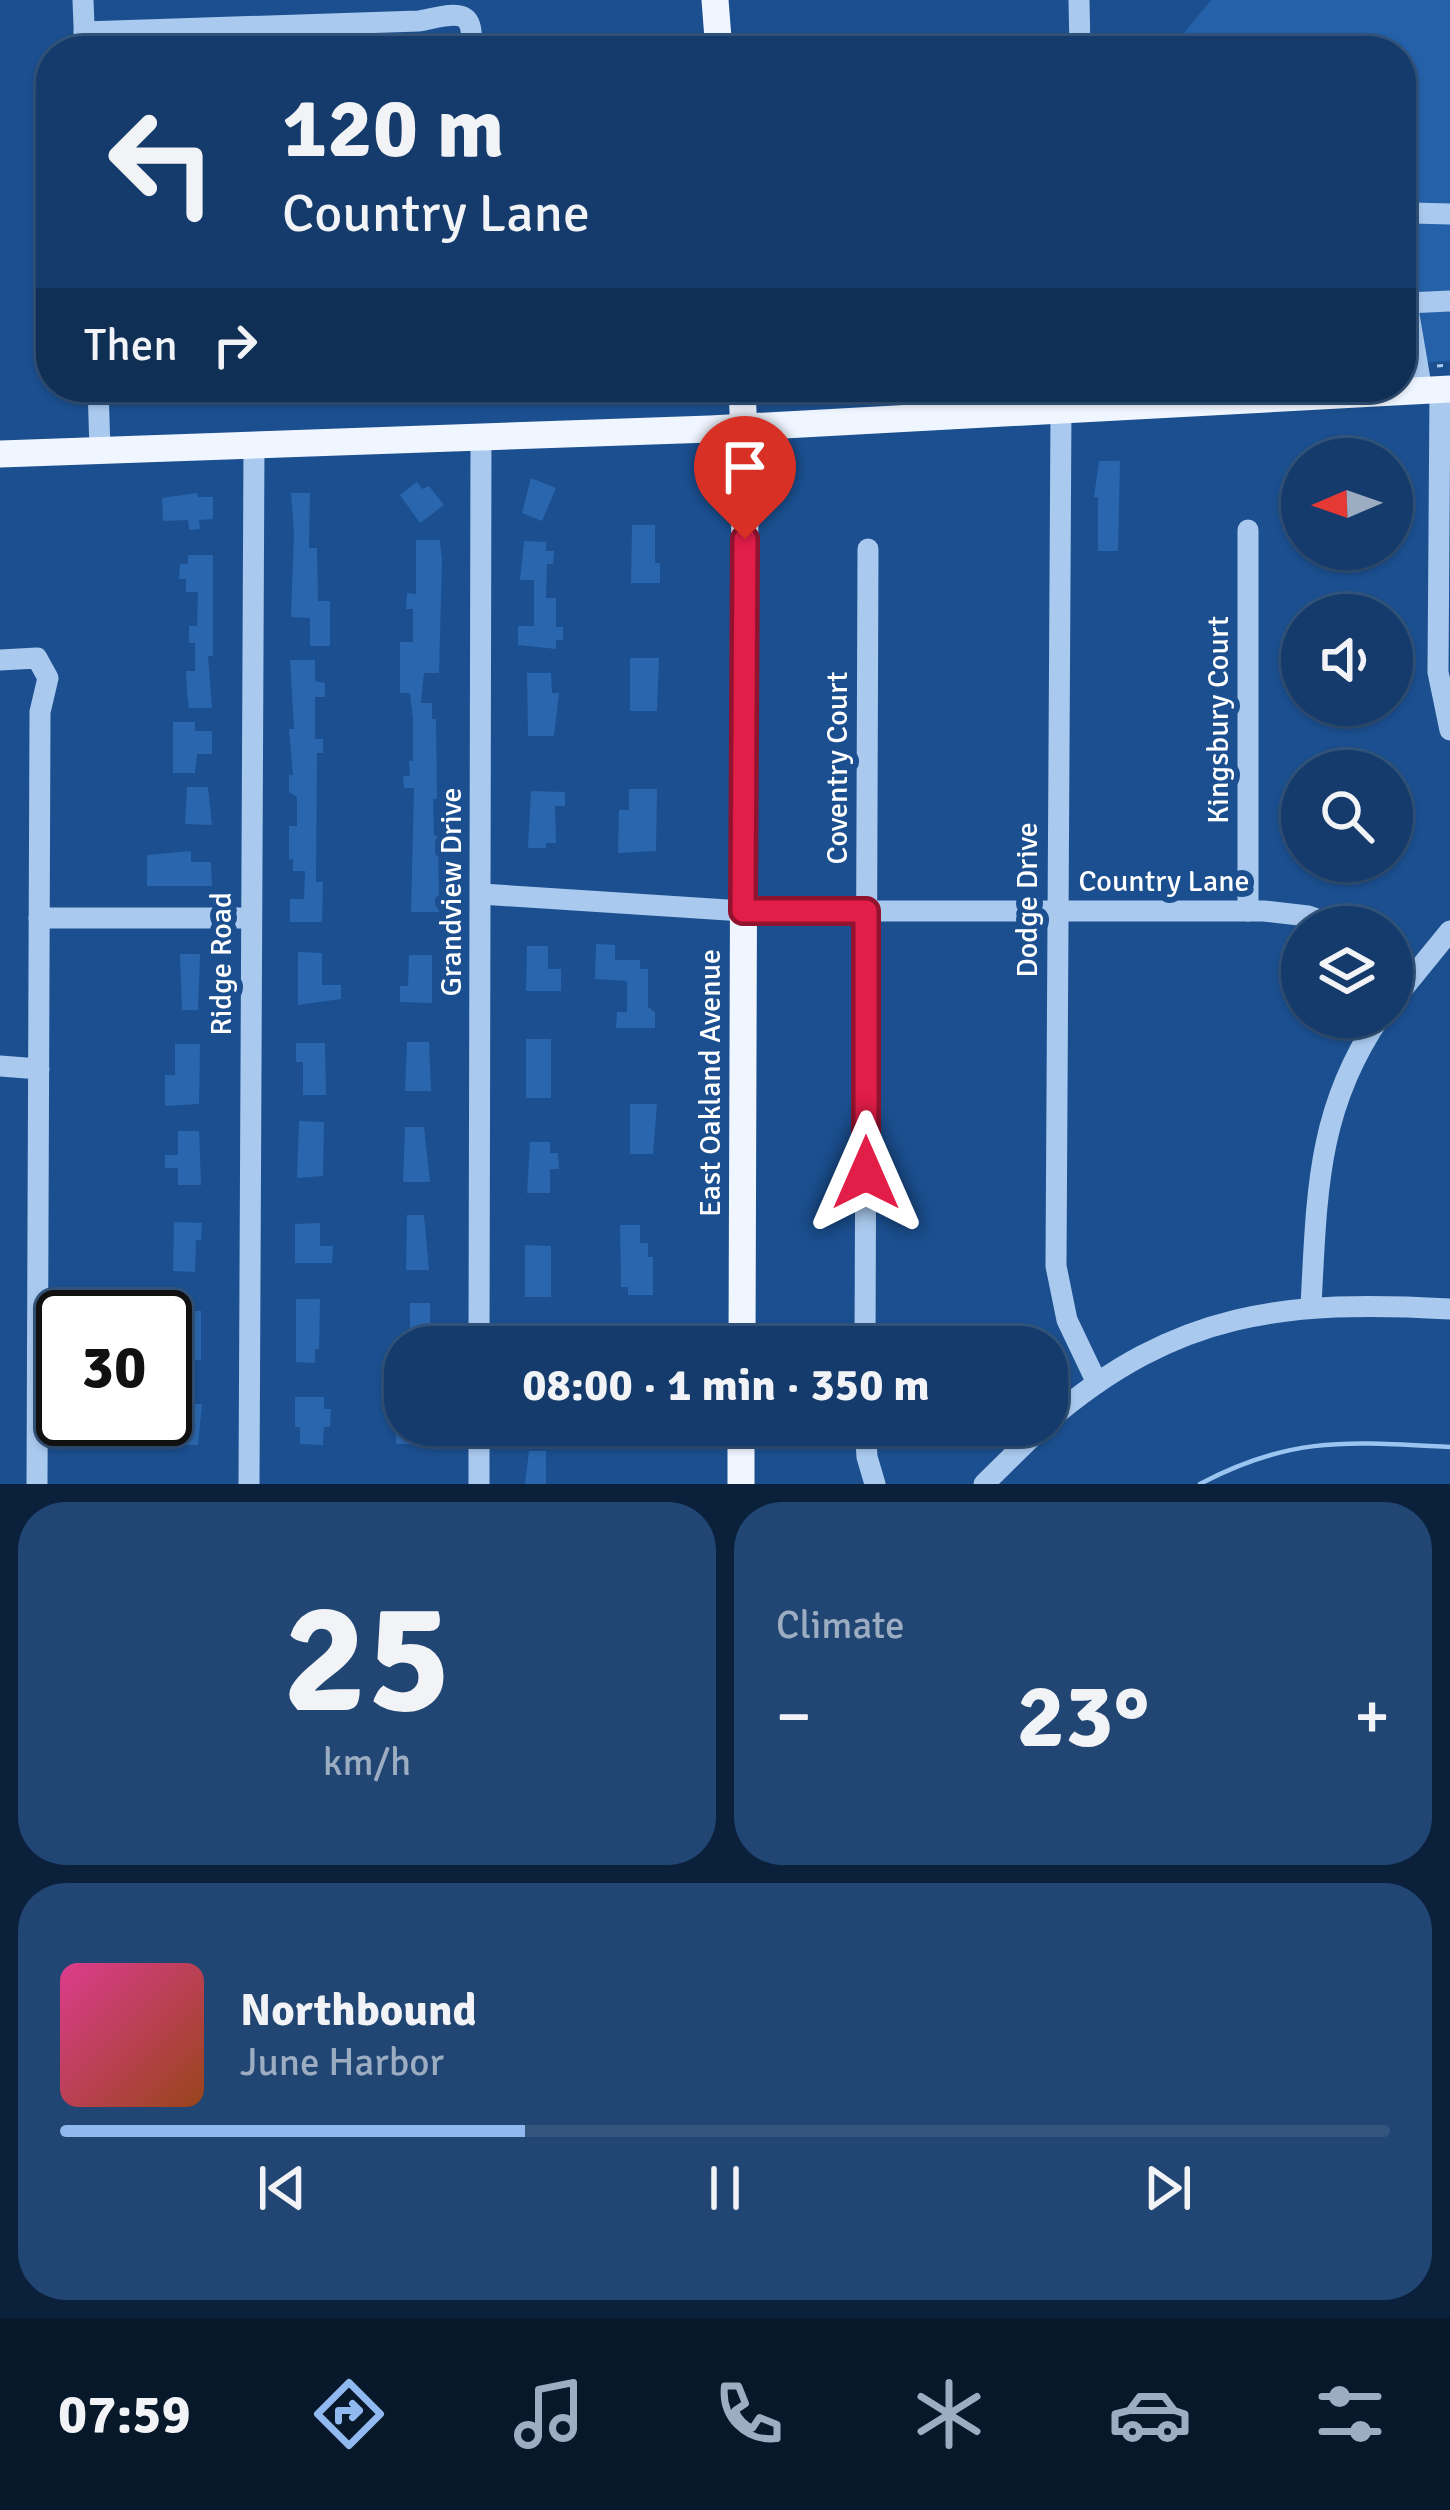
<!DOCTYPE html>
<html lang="en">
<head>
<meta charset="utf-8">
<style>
  body { margin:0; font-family:Signika,sans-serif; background:#214673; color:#f1f3f6; height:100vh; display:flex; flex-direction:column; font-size:45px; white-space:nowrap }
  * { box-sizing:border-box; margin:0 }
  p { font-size:39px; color:#9dadc1 }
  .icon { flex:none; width:66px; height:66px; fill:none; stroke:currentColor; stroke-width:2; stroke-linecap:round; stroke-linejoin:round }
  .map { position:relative; height:1484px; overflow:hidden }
  .sheet { display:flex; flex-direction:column; gap:18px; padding:18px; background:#0b203b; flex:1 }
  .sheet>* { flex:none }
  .hud { position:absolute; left:36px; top:36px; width:1380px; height:366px; border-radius:48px; box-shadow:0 3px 9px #0004,0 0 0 3px #33557e; background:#143b6b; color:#f1f3f6; overflow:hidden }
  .needle { width:78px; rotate:268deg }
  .buttons { position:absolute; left:1281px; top:438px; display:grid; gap:24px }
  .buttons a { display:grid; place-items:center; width:132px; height:132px; border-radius:50%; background:#143b6b; box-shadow:0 3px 9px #0004,0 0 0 3px #33557e; font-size:60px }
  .speed { position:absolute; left:36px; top:1290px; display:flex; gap:24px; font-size:60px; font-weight:700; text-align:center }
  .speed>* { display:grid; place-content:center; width:156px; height:156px; border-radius:50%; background:#143b6b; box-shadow:0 3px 9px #0004,0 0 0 3px #33557e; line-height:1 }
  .speed .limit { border:6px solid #111; border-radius:18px; background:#fff; color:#111 }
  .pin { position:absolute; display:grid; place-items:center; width:102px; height:102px; color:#fff; margin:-123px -51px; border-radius:50% 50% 50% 0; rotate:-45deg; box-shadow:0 0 12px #0007 }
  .pin .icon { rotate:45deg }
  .me { position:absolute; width:132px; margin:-66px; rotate:0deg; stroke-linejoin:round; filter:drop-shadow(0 0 9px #0008) }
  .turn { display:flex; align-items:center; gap:42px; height:252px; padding:0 48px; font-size:54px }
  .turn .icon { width:156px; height:156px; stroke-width:2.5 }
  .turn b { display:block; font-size:84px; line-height:102px }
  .then { display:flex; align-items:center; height:114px; padding:0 48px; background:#0003; gap:24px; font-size:45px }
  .big { font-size:90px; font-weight:800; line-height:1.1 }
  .sheet .widget { flex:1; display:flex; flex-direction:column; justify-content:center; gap:18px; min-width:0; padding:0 42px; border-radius:48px; background:#214673 }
  .sheet .dial { align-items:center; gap:0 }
  .dial b { font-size:156px; line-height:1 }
  .song { display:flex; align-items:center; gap:36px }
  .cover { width:144px; height:144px; border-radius:18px; background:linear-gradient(135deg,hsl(330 70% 55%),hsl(20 70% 35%)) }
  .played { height:12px; border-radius:6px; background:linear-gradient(90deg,#90b9f0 35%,#33557e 35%) }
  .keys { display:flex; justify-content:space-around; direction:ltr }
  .heat { display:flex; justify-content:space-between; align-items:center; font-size:66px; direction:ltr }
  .sheet .tiles { flex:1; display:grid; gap:18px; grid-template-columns:1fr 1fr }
  .widget:last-child { grid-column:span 2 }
  .trip { position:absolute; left:384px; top:1326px; width:684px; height:120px; border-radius:48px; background:#143b6b; box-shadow:0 3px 9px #0004,0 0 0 3px #33557e; font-weight:800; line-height:120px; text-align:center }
  .dock { display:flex; height:192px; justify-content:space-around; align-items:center; background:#08182b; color:#9dadc1 }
  .dock .icon { width:84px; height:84px }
  .dock .on { color:#90b9f0 }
  .dock b { font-size:54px; color:#f1f3f6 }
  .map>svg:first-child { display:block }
  .green { fill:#2461a8 }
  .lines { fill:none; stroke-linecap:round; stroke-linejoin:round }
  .stream { stroke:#9cc4f0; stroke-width:4.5 }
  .building { fill:#2a66ad }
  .path { stroke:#a9c9ee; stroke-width:3; stroke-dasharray:6 9; stroke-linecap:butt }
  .minor { stroke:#a9c9ee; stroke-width:21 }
  .major { stroke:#f0f6ff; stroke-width:27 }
  .route-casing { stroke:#92132f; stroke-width:30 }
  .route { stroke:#e11d48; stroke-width:21 }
  .labels { text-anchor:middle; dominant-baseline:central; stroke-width:12; stroke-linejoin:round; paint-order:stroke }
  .street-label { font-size:30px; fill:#fff; stroke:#1b4f8f }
</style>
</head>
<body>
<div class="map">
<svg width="1450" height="1484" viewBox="0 0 1450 1484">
  <rect width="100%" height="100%" fill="#1b4f8f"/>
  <path class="green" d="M1211,0H1450V361L1401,364V51H1179L1182,35Z"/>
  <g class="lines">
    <path class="stream" d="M1200,1484C1292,1435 1350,1442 1450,1447"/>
  </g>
  <g class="building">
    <path d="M1099,461H1120L1118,551H1098V497H1094Z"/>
    <path d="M531,478L556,488L542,521L522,513Z"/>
    <path d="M417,482L422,489L429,486L444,505L420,523L400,495Z"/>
    <path d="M197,493L198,497H213V519L199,520L200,529L189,530L188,520L163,521L162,498Z"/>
    <path d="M291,493H310L309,548H317L318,601H330V646H310V618L291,617L294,532Z"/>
    <path d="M632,525H655V563H660V583H631Z"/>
    <path d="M416,540H440L442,561L439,673H424L421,703H432V719H436L437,799H433L434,836H438L439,912H411L414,788H404L403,776H410L409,761H413V719L410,693H400V642H413V609H406L407,593L416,594Z"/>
    <path d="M524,541L546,542V551H554L553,564H547L546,598H556V627H563V640H556V649L518,645V626H534V580H520Z"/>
    <path d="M188,555H213V656H208L212,708H189L187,694L186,671H195V643H189V626H197L198,592H186V579H179L180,564H188Z"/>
    <path d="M630,658H659L657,711H630Z"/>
    <path d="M290,660H315V681L325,683V697H315V739H323V753H317L316,882H323L322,922H290V899H304L305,871H293V859L289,860V826H297V797L289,792V775H293L289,729H294Z"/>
    <path d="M527,673H551L552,693H559L554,736H528Z"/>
    <path d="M173,722H195V731H212V754H197L195,773H173Z"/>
    <path d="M187,787H208L212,825L185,824Z"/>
    <path d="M629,789H657L656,851L618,853L619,810H629Z"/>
    <path d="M531,791L565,792V806H555L556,843H546V848H528Z"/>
    <path d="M191,851V862H211L212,886H147V855Z"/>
    <path d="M596,944L615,945V960H640V969H648V1007L655,1012V1028H616L617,1012H627V981L595,979Z"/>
    <path d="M527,946H548V969H561V991H526Z"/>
    <path d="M298,952L322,953V985H341V999L298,1005Z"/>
    <path d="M180,954H200L198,1010H182Z"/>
    <path d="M409,955H432V1003L400,1002V986H408Z"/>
    <rect x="526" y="1039" width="25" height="59"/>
    <path d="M407,1042H429L431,1091H405Z"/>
    <path d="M296,1043H325L326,1095H303V1062H296Z"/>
    <path d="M175,1044H200L199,1104L165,1106V1075H175Z"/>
    <path d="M630,1104H657L653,1154H630Z"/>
    <path d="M299,1121L324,1122L323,1176L297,1178Z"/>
    <path d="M405,1127H424L430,1182H403Z"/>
    <path d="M178,1131H199L201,1185H178V1168H165V1155H178Z"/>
    <path d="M530,1142H550V1153H558L559,1169H550V1193H527Z"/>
    <path d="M407,1215H424L429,1270H406Z"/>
    <path d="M174,1222L202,1223L201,1240H196L195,1272L173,1271Z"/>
    <path d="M320,1223V1246H333L332,1263H295V1224Z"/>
    <path d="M620,1225H640V1243H648V1257H653V1295H628V1287H621Z"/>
    <path d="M525,1245L551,1246V1297H525Z"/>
    <path d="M296,1299H320L319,1349H315V1363L296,1362Z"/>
    <rect x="410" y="1303" width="20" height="44"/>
    <path d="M181,1311H201V1360H181L179,1327H174V1312Z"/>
    <path d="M295,1397H324V1409H331L330,1427H324L323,1445L300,1444V1427H295Z"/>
    <path d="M183,1404H202L198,1445H183Z"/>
    <rect x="396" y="1425" width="33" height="19"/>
    <path d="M529,1451H546V1484H525Z"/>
  </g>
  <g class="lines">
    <path class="path" d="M1437,366L1450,365"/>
    <g class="minor">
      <path d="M83,0L85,51"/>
      <path d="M1079,0L1080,51"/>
      <path d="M84,32L419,21C451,15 478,3 470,51"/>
      <path d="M1407,303L1450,301"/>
      <path d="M98,387L100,450"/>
      <path d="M1440,390L1438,672L1450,730"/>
      <path d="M1422,391L1407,303L1404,221L1413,213L1450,214"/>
      <path d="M1061,409L1056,1266L1067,1320L1097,1383"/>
      <path d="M0,660L37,658L48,678L40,712L37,1484"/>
      <path d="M481,894L743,911H1264L1308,916L1341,927"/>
      <path d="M1248,911V530"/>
      <path d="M39,918H251"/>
      <path d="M1392,958L1414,975"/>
      <path d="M1392,1002L1450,931"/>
      <path d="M0,1066L39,1069"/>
      <path d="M1311,1305C1317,1197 1316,1110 1380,1017"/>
      <path d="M479,1347L481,437"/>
      <path d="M865,1347L868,549"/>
      <path d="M1047,1422C1177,1310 1286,1300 1450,1309"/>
      <path d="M865,1425L867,1457L875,1484"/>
      <path d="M249,1484L254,444"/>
      <path d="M479,1484V1425"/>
      <path d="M984,1484L1044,1425"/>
    </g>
    <g class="major">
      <path d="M715,0L719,51"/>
      <path d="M0,454L710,429L1450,389"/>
      <path d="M742,1347L745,461L742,387"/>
      <path d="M741,1484V1425"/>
    </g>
  </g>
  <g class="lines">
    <defs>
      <path id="route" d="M745,539L743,911H866V1173"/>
    </defs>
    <use href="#route" class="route-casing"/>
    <use href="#route" class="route"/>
  </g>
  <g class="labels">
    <g class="street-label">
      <text transform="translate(1218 720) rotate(-90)">Kingsbury Court</text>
      <text transform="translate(837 768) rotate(-90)">Coventry Court</text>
      <text x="1164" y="881">Country Lane</text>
      <text transform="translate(451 892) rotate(-90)">Grandview Drive</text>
      <text transform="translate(1027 900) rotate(-90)">Dodge Drive</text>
      <text transform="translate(221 964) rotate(-90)">Ridge Road</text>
      <text transform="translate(710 1083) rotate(-90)">East Oakland Avenue</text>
    </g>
  </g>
</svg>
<div class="buttons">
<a><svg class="needle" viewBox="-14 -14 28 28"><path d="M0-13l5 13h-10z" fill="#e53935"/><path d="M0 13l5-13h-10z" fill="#9dadc1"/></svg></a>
<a><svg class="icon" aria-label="sound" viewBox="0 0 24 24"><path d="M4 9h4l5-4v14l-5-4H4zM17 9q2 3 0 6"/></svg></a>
<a><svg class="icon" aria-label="search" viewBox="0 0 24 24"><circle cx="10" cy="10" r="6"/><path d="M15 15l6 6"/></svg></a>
<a><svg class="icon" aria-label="layers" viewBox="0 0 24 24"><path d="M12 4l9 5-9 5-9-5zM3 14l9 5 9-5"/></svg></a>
</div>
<div class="speed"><div class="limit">30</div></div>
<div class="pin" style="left:745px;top:539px;background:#d93025"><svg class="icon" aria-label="arrive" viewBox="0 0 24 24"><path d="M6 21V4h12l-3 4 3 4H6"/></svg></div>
<svg class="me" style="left:866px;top:1173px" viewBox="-20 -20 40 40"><path d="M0-17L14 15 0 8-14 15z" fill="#e11d48" stroke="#fff" stroke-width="4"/></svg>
<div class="trip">08:00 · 1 min · 350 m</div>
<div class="hud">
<div class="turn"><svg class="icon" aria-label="left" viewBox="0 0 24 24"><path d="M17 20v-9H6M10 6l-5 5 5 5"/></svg><div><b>120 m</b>Country Lane</div></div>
<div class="then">Then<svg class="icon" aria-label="right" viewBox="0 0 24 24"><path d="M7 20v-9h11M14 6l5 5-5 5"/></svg></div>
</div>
</div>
<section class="sheet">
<div class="tiles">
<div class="widget dial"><b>25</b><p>km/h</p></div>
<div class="widget"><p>Climate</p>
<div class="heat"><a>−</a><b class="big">23°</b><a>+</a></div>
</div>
<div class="widget">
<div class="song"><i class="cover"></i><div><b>Northbound</b><p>June Harbor</p></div></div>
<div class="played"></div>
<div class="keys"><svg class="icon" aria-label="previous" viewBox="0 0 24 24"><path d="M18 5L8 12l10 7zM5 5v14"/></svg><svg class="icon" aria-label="pause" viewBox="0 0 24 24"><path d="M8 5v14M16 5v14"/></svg><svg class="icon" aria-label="next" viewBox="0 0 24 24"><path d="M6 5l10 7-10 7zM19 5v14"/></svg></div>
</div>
</div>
</section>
<nav class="dock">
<b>07:59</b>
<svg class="icon on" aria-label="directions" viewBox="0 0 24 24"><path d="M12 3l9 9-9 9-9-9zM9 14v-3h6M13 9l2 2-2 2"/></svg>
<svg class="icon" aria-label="music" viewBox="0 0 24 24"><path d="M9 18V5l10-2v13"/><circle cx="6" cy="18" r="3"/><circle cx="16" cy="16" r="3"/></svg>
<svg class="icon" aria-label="phone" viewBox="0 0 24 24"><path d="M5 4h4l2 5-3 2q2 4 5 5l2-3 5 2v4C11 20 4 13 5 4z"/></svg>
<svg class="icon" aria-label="climate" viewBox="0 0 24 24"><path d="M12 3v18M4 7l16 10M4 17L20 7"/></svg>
<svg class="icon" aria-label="car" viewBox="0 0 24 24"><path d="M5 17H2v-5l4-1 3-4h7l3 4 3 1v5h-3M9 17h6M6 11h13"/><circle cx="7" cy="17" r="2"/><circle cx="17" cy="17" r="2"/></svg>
<svg class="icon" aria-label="filters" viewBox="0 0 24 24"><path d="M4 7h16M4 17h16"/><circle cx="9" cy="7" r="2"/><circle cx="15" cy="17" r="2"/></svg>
</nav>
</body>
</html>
